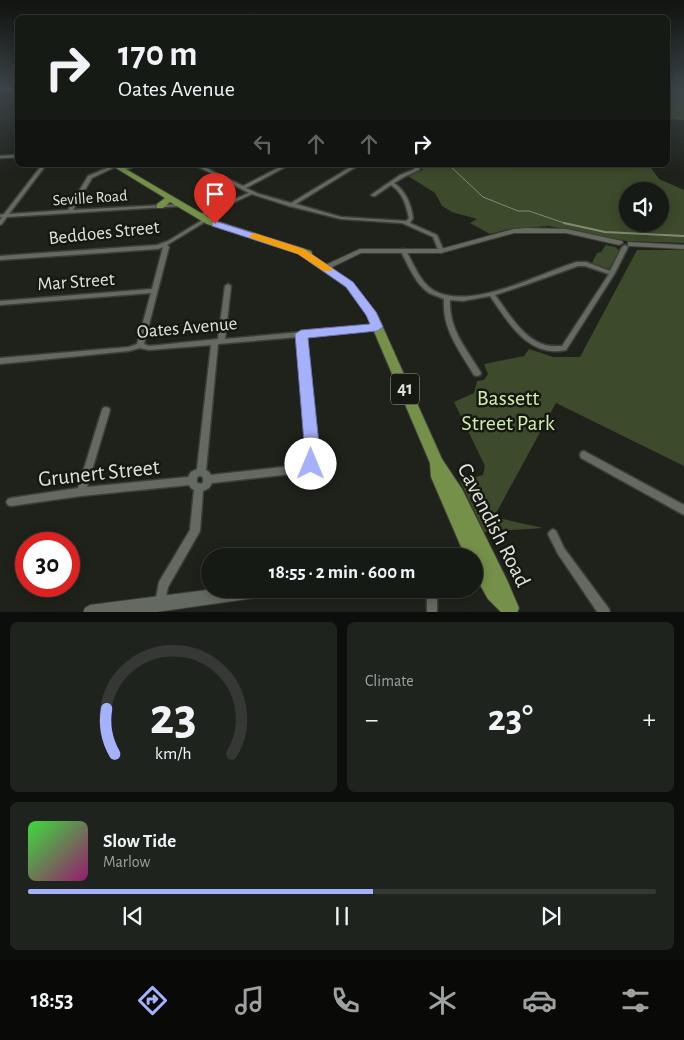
<!DOCTYPE html>
<html lang="en">
<head>
<meta charset="utf-8">
<style>
  body { margin:0; font-family:"Alegreya Sans",sans-serif; background:#1f231d; color:#f1f3f6; height:100vh; display:flex; flex-direction:column; font-size:19px; white-space:nowrap }
  * { box-sizing:border-box; margin:0 }
  p { font-size:16px; color:#9ea1a0 }
  .icon { flex:none; width:28px; height:28px; fill:none; stroke:currentColor; stroke-width:2; stroke-linecap:round; stroke-linejoin:round }
  .map { position:relative; height:612px; overflow:hidden }
  .panel { display:flex; flex-direction:column; gap:10px; padding:10px; background:#0c0e0b; flex:1 }
  .panel>* { flex:none }
  .banner { position:absolute; left:15px; top:15px; width:655px; height:152px; border-radius:8px; box-shadow:0 2px 12px #0003,0 0 0 1px #353834; background:#161a14; color:#f1f3f6; overflow:hidden }
  .buttons { position:absolute; left:619px; top:182px; display:grid; gap:10px }
  .buttons a { display:grid; place-items:center; width:50px; height:50px; border-radius:50%; background:#161a14; box-shadow:0 2px 12px #0003,0 0 0 1px #353834; font-size:25px }
  .speed { position:absolute; left:15px; top:532px; display:flex; gap:10px; font-size:25px; font-weight:700; text-align:center }
  .speed>* { display:grid; place-content:center; width:65px; height:65px; border-radius:50%; background:#161a14; box-shadow:0 2px 12px #0003,0 0 0 1px #353834; line-height:1 }
  .speed .limit { border:8px solid #d22; background:#fff; color:#111 }
  .pin { position:absolute; display:grid; place-items:center; width:42px; height:42px; color:#fff; margin:-51px -21px; border-radius:50% 50% 50% 0; rotate:-45deg; box-shadow:0 0 5px #0007 }
  .pin .icon { rotate:45deg }
  .me { position:absolute; width:55px; margin:-28px; rotate:0deg; stroke-linejoin:round; filter:drop-shadow(0 0 4px #0008) }
  .turn { display:flex; align-items:center; gap:18px; height:105px; padding:0 20px; font-size:22px }
  .turn .icon { width:65px; height:65px; stroke-width:2.5 }
  .turn b { display:block; font-size:35px; line-height:42px }
  .lanes { display:flex; align-items:center; height:48px; padding:0 20px; background:#0003; justify-content:center; gap:25px; direction:ltr }
  .lanes .off { opacity:.35 }
  .big { font-size:38px; font-weight:600; line-height:1.1 }
  .panel .widget { flex:1; display:flex; flex-direction:column; justify-content:center; gap:8px; min-width:0; padding:0 18px; border-radius:8px; background:#1f231d }
  .panel .dial { align-items:center; gap:0 }
  .dial svg { height:130px; overflow:visible; fill:none; stroke:#353834; stroke-width:7; stroke-linecap:round; text-anchor:middle }
  .dial text { fill:#f1f3f6; stroke:none }
  .song { display:flex; align-items:center; gap:15px }
  .cover { width:60px; height:60px; border-radius:8px; background:linear-gradient(135deg,hsl(120 70% 55%),hsl(320 70% 35%)) }
  .played { height:5px; border-radius:2px; background:linear-gradient(90deg,#a6b1fc 55%,#353834 55%) }
  .keys { display:flex; justify-content:space-around; direction:ltr }
  .heat { display:flex; justify-content:space-between; align-items:center; font-size:28px; direction:ltr }
  .panel .tiles { flex:1; display:grid; gap:10px; grid-template-columns:1fr 1fr }
  .widget:last-child { grid-column:span 2 }
  .trip { position:absolute; left:201px; top:548px; width:282px; height:50px; border-radius:25px; background:#161a14; box-shadow:0 2px 12px #0003,0 0 0 1px #353834; font-weight:600; line-height:50px; text-align:center }
  .dock { display:flex; height:80px; justify-content:space-around; align-items:center; background:#090a08; color:#9ea1a0 }
  .dock .icon { width:35px; height:35px }
  .dock .active { color:#a6b1fc }
  .dock b { font-size:22px; color:#f1f3f6 }
  .map>svg:first-child { display:block }
  .green { fill:#3d4a2b; fill-rule:evenodd }
  .lines { fill:none; stroke-linecap:round; stroke-linejoin:round }
  .stream-far1 { stroke:#808b72; stroke-width:1 }
  .stream { stroke:#808b72; stroke-width:2 }
  .street-casing { stroke:#3c3f39; stroke-width:3 }
  .secondary-casing { stroke:#3c3f39; stroke-width:2 }
  .primary-casing { stroke:#3c3f39; stroke-width:2 }
  .street { fill:#656a60; fill-rule:evenodd }
  .secondary { fill:#656a60; fill-rule:evenodd }
  .primary { fill:#759049; fill-rule:evenodd }
  .route { fill:#a6b1fc; stroke:#6c73a4 }
  .slow { fill:#f59e0b }
  .labels { text-anchor:middle; dominant-baseline:central; stroke-width:5; stroke-linejoin:round; paint-order:stroke }
  .far-street-label { font-size:16px; fill:#dfe2dc; stroke:#151911 }
  .shield { fill:#151911; stroke:#a2a69f; stroke-width:1 }
  .shield-label { font-size:18px; font-weight:bold; fill:#dfe2dc }
  .street-label { font-size:19px; fill:#dfe2dc; stroke:#151911 }
  .near-park-label { font-size:22px; fill:#d0ecae; stroke:#151911 }
  .near-street-label { font-size:22px; fill:#dfe2dc; stroke:#151911 }
</style>
</head>
<body>
<div class="map">
<svg width="684" height="613" viewBox="0 0 684 613">
  <rect width="100%" height="100%" fill="#1e221a"/>
  <g class="green">
    <path d="M668,88H684V120L668,119Z"/>
    <path d="M420,165H649L659,179L684,190V243L626,241L549,226L509,229L490,234L470,223L477,219L452,212L442,206L435,193L408,176L423,170ZM628,191H660V224H628Z"/>
    <path d="M606,245L615,247L620,251L609,269L592,263L597,253L601,252Z"/>
    <path d="M637,250H684V466L556,403L494,517L543,528L484,532L460,481L483,475L485,466L454,402L474,393L477,381L484,380L488,374L484,364L524,356L529,349L553,357H580Z"/>
  </g>
  <g class="lines">
    <path class="stream-far1" d="M449,165L483,197L518,211H529L567,224"/>
    <path class="stream" d="M564,223L605,232L684,236"/>
    <defs>
      <g id="street">
        <path d="M18,155V157L0,158V156Z"/>
        <path d="M42,165H46L9,214L68,210L88,176L114,165L117,166L92,178L73,210L181,204L183,205L181,206L7,217L2,224L0,225V220L2,217H0V215L4,214Z"/>
        <path d="M131,165H137L123,171L120,170Z"/>
        <path d="M195,165H200L243,186L284,165H289L246,188L259,194L291,203L354,165H359L296,204L341,217L406,221L409,218C406,205 403,193 391,185L375,196H373L371,195L400,175L415,169L412,165H416L420,169L419,170L404,177L394,183C406,191 411,204 413,218L410,223L437,235L444,251L441,253L439,252L433,237L402,223L341,219L289,206L252,194L202,217H198V215L249,193Z"/>
        <path d="M204,219H208V220L167,245L169,247L144,344L149,346L218,339L225,286L228,284L231,286L225,339L377,325L380,327L377,329L305,336L317,454L314,467L301,473L212,483L209,488L203,491L200,531L168,587L164,607L160,608L156,607L155,603L159,582L190,530L194,490L191,488L189,485L81,496L11,506L8,505L6,502L8,499L11,498L78,488L102,410L103,408L106,407L109,408L110,410L87,487L188,477L191,472L197,469L211,345L149,350L140,348L129,351L0,364V358L129,347L137,344L151,293L0,305V301L152,289L163,247L158,249L0,260V256L157,245L168,241ZM298,337L309,454L307,462L300,465L211,475L209,472L206,470L218,344ZM199,476H201L203,478V482L201,484L198,483L197,482V478Z"/>
        <path d="M625,245L628,247L615,273L566,350C528,358 509,323 490,296L463,301L450,300C449,330 466,348 481,373L480,375L477,376L474,375C459,350 442,329 444,299C439,297 434,295 429,293C415,284 408,264 400,250L401,249H405C413,262 419,281 433,290C471,312 539,273 577,262H586L610,271L622,247ZM578,266H585L609,274L562,346C555,346 549,347 542,344C521,336 508,312 495,295L525,285Z"/>
        <path d="M584,451L684,505V515L581,458L580,455L581,452Z"/>
        <path d="M553,529L556,531L564,548L609,609L610,613H598L558,554L548,534L550,531Z"/>
        <rect x="427" y="589" width="10" height="24"/>
      </g>
      <g id="secondary">
        <path d="M18,88V90L0,91V89Z"/>
        <path d="M528,228L566,229L622,241L623,243L619,245L566,233H514L441,253H361L328,269H325L321,267L360,249H441L514,229Z"/>
        <path d="M628,242L684,245V249L631,246H628Z"/>
        <path d="M215,589H275L273,594L268,596L149,613H83L85,608L90,605Z"/>
      </g>
      <path id="primary" d="M111,165H119L213,220L311,251L312,253L311,255L352,283L377,314L442,459L462,489L507,580L519,608L517,613H502L488,599L475,576V556H465L431,477L430,463L367,315L346,287L297,252L207,224L170,202L163,208H157V204L165,198Z"/>
    </defs>
    <use href="#street" class="street-casing"/>
    <use href="#secondary" class="secondary-casing"/>
    <use href="#primary" class="primary-casing"/>
    <use href="#street" class="street"/>
    <use href="#secondary" class="secondary"/>
    <use href="#primary" class="primary"/>
  </g>
  <linearGradient id="sky" x2="0" y2="1"><stop stop-color="#10130e"/><stop offset="0.51" stop-color="#3b4449"/><stop offset="1" stop-color="#3b4449" stop-opacity="0"/></linearGradient>
  <rect width="684" height="174" fill="url(#sky)"/>
  <path class="route" d="M215,221L304,249L353,282L376,312L383,327L377,331L308,338L320,454L317,469L311,471L305,469L303,464L305,454L295,334L301,330L370,324L366,315L346,287L298,254L212,226V222Z"/>
  <path class="slow" d="M254,233L304,249L333,269L331,271H324L298,254L251,238L249,236Z"/>
  <g class="labels">
    <g class="far-street-label">
      <text transform="translate(90 198) rotate(-4)">Seville Road</text>
    </g>
    <rect class="shield" x="391" y="373.5" width="28" height="31" rx="4"/>
    <g class="shield-label">
      <text x="405" y="389">41</text>
    </g>
    <g class="street-label">
      <text transform="translate(104 233) rotate(-6)">Beddoes Street</text>
      <text transform="translate(76 282) rotate(-4)">Mar Street</text>
      <text transform="translate(187 328) rotate(-5)">Oates Avenue</text>
    </g>
    <g class="near-park-label">
      <text x="508" y="398">Bassett<tspan x="508" dy="25">Street Park</tspan></text>
    </g>
    <g class="near-street-label">
      <text transform="translate(99 473) rotate(-6)">Grunert Street</text>
      <text transform="translate(494 525) rotate(63)">Cavendish Road</text>
    </g>
  </g>
</svg>
<div class="buttons">
<a><svg class="icon" aria-label="sound" viewBox="0 0 24 24"><path d="M4 9h4l5-4v14l-5-4H4zM17 9q2 3 0 6"/></svg></a>
</div>
<div class="speed"><div class="limit">30</div></div>
<div class="pin" style="left:215px;top:224px;background:#d93025"><svg class="icon" aria-label="arrive" viewBox="0 0 24 24"><path d="M6 21V4h12l-3 4 3 4H6"/></svg></div>
<svg class="me" style="left:311px;top:464px" viewBox="-20 -20 40 40"><circle r="19" fill="#fff"/><path d="M0-13L10 11 0 6-10 11z" fill="#a6b1fc"/></svg>
<div class="trip">18:55 · 2 min · 600 m</div>
<div class="banner">
<div class="turn"><svg class="icon" aria-label="right" viewBox="0 0 24 24"><path d="M7 20v-9h11M14 6l5 5-5 5"/></svg><div><b>170 m</b>Oates Avenue</div></div>
<div class="lanes"><svg class="icon off" aria-label="left" viewBox="0 0 24 24"><path d="M17 20v-9H6M10 6l-5 5 5 5"/></svg><svg class="icon off" aria-label="ahead" viewBox="0 0 24 24"><path d="M12 20V5M6 11l6-6 6 6"/></svg><svg class="icon off" aria-label="ahead" viewBox="0 0 24 24"><path d="M12 20V5M6 11l6-6 6 6"/></svg><svg class="icon" aria-label="right" viewBox="0 0 24 24"><path d="M7 20v-9h11M14 6l5 5-5 5"/></svg></div>
</div>
</div>
<section class="panel">
<div class="tiles">
<div class="widget dial"><svg viewBox="0 0 100 80">
<path d="M14 69A42 42 0 1 1 86 69"/>
<path d="M14 69A42 42 0 0 1 9 41" stroke="#a6b1fc"/>
<text x="50" y="56" font-size="32" font-weight="700">23</text>
<text x="50" y="72" font-size="11">km/h</text>
</svg></div>
<div class="widget"><p>Climate</p>
<div class="heat"><a>−</a><b class="big">23°</b><a>+</a></div>
</div>
<div class="widget">
<div class="song"><i class="cover"></i><div><b>Slow Tide</b><p>Marlow</p></div></div>
<div class="played"></div>
<div class="keys"><svg class="icon" aria-label="previous" viewBox="0 0 24 24"><path d="M18 5L8 12l10 7zM5 5v14"/></svg><svg class="icon" aria-label="pause" viewBox="0 0 24 24"><path d="M8 5v14M16 5v14"/></svg><svg class="icon" aria-label="next" viewBox="0 0 24 24"><path d="M6 5l10 7-10 7zM19 5v14"/></svg></div>
</div>
</div>
</section>
<nav class="dock">
<b>18:53</b>
<svg class="icon active" aria-label="directions" viewBox="0 0 24 24"><path d="M12 3l9 9-9 9-9-9zM9 14v-3h6M13 9l2 2-2 2"/></svg>
<svg class="icon" aria-label="music" viewBox="0 0 24 24"><path d="M9 18V5l10-2v13"/><circle cx="6" cy="18" r="3"/><circle cx="16" cy="16" r="3"/></svg>
<svg class="icon" aria-label="phone" viewBox="0 0 24 24"><path d="M5 4h4l2 5-3 2q2 4 5 5l2-3 5 2v4C11 20 4 13 5 4z"/></svg>
<svg class="icon" aria-label="climate" viewBox="0 0 24 24"><path d="M12 3v18M4 7l16 10M4 17L20 7"/></svg>
<svg class="icon" aria-label="car" viewBox="0 0 24 24"><path d="M5 17H2v-5l4-1 3-4h7l3 4 3 1v5h-3M9 17h6M6 11h13"/><circle cx="7" cy="17" r="2"/><circle cx="17" cy="17" r="2"/></svg>
<svg class="icon" aria-label="filters" viewBox="0 0 24 24"><path d="M4 7h16M4 17h16"/><circle cx="9" cy="7" r="2"/><circle cx="15" cy="17" r="2"/></svg>
</nav>
</body>
</html>
